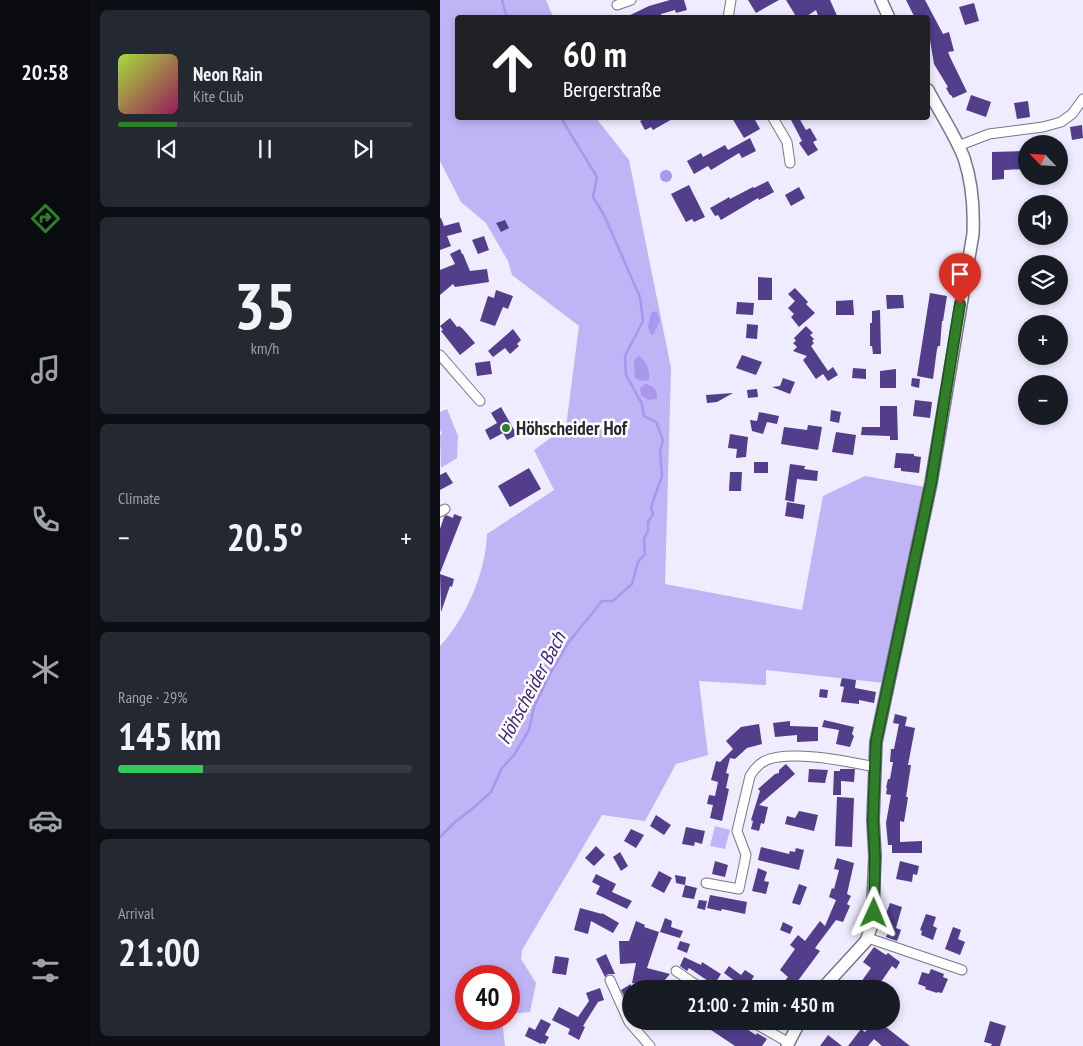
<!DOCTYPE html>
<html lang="en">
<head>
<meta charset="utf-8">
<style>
  body { margin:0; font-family:"PT Sans Narrow",sans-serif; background:#242831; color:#f1f3f6; height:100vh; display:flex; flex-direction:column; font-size:19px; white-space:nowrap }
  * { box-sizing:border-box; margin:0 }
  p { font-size:16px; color:#9ea1a6 }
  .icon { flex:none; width:28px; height:28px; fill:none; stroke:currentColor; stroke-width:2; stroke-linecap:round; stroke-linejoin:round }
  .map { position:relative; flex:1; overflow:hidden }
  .details { display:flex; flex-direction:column; gap:10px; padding:10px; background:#0d0f14; width:350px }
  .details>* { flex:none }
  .hud { position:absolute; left:15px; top:15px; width:475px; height:105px; border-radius:5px; box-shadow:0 2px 8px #0003; background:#202124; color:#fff; overflow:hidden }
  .needle { width:32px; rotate:295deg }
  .controls { position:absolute; left:578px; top:135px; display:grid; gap:10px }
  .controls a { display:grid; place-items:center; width:50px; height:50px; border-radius:50%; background:#171b24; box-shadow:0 2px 8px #0003; font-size:25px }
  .speed { position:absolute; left:15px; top:965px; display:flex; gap:10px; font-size:25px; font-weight:700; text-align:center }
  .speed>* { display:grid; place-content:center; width:65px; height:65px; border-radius:50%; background:#171b24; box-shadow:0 2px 8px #0003; line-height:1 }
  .speed .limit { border:8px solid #d22; background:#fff; color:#111 }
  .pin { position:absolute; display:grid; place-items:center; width:42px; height:42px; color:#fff; margin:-51px -21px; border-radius:50% 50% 50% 0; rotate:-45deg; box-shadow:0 0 5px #0007 }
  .pin .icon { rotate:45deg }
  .me { position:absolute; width:55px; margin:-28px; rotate:1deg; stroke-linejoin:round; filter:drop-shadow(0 0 4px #0008) }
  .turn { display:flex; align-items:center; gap:18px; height:105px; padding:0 25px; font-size:22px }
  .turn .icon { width:65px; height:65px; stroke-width:2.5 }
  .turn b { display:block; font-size:35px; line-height:42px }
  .big { font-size:38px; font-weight:600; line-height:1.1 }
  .details .widget { flex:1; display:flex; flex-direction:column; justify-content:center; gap:8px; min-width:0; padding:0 18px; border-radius:8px; background:#242831 }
  .details .dial { align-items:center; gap:0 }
  .dial b { font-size:65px; line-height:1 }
  .song { display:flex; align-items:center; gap:15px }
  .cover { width:60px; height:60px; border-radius:8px; background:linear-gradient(135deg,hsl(80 70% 55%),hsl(330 70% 35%)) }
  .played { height:5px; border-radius:2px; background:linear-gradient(90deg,#2f7f29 20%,#363941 20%) }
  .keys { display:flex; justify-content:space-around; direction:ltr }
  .heat { display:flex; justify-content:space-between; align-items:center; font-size:28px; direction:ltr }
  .charge { height:8px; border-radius:4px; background:linear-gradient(90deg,#34c759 29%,#363941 0) }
  .trip { position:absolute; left:182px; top:980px; width:278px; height:50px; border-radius:25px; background:#171b24; box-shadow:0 2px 8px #0003; font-weight:600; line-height:50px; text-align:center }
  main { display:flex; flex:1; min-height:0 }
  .dock { display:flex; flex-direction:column; width:90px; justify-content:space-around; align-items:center; background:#090b0e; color:#9ea1a6 }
  .dock .icon { width:35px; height:35px }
  .dock .current { color:#2f7f29 }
  .dock b { font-size:22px; color:#f1f3f6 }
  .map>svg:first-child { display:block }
  .green { fill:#bfb4f6 }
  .water { fill:#a897ec }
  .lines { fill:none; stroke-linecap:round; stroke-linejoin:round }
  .stream { stroke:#a897ec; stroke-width:2.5 }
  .building { fill:#523e8a }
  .street-casing { stroke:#78768a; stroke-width:11 }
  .secondary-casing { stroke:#78768a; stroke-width:14 }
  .street { stroke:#fff; stroke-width:9 }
  .secondary { stroke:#fff; stroke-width:11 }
  .route-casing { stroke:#1f531b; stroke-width:12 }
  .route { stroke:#2f7f29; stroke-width:9 }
  .poi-dot { fill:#2f7f29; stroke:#fff; stroke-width:2 }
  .labels { text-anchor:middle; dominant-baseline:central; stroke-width:5; stroke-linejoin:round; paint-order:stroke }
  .poi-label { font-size:19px; font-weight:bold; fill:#2a2931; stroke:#fff; text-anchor:start }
  .water-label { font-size:20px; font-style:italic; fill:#422182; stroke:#fff }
</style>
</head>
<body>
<main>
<nav class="dock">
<b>20:58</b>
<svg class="icon current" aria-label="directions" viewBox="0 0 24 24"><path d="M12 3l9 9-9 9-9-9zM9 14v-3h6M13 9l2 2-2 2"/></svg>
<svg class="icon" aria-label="music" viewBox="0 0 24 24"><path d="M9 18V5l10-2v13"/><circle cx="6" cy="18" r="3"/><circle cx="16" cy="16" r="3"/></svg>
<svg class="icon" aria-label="phone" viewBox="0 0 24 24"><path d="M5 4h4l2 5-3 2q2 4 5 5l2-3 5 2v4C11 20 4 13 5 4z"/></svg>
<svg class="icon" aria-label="climate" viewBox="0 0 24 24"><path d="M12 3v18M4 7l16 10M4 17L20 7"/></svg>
<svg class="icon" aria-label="car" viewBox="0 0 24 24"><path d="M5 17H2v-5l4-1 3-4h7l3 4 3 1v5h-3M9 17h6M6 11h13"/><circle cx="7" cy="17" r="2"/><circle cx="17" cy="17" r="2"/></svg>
<svg class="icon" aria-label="filters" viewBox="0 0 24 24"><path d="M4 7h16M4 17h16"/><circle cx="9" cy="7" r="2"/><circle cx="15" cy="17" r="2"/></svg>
</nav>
<section class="details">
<div class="widget">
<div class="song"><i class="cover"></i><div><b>Neon Rain</b><p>Kite Club</p></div></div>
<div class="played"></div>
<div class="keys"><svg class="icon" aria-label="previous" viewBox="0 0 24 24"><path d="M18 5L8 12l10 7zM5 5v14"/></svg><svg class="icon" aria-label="pause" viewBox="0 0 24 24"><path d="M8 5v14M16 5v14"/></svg><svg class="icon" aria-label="next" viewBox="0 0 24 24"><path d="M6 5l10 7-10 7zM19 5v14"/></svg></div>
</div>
<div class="widget dial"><b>35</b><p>km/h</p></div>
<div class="widget"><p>Climate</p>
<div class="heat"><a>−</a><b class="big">20.5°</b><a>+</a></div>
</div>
<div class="widget"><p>Range · 29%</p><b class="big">145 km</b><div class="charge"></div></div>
<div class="widget"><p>Arrival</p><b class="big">21:00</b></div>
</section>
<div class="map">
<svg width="643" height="1046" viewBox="0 0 643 1046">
  <rect width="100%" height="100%" fill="#eeecfe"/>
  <g class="green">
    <path d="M0,0H106L113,17L18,18V118H156L189,160L231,368L225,584L362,610L383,496L425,476L485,487L444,683L326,670V685L259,681L268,755L236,764L205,821L162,815L82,950L81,959L96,983L90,1012L69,1014V976H26V1019H62L65,1046H0V646C26,619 46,571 47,534L114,490L94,450L126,427L139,326L72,275L68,261L46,223L21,202L0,161Z"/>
    <path d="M7,409L18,436L17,458L1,468L0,435L2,434L0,430V412Z"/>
    <path d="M275,826L290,830L285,849L270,846Z"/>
  </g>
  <g class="water">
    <circle cx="226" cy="176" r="6"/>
    <path d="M216,311L220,320L213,335L210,333L208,326L211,313Z"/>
    <path d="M199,356C207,363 210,369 209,380L202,381L195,378C195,371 193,366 195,359Z"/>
    <path d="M205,384C215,386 217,390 217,399L208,400L201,395L200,388Z"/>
  </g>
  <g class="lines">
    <g class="stream">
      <path d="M62,0L67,18"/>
      <path d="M0,837L15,822L32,809L51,792L62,768L74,755L89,730L94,707L109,676L128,643L162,601H173L192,584L198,562L205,554L204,539L208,531V522L213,514L211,507L222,476L220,451L223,440L216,422L204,416L202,404L186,375L185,356L203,321L200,297L164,215L153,197L157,177L121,118"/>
    </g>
  </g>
  <g class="building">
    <path d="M230,0H244L247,10L236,13L235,10L221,14L222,18H184L209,6Z"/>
    <path d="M308,0H339L316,13Z"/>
    <path d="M346,0H390L398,18H379L376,10L364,18H357Z"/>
    <path d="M466,0H485L503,34L509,32L514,51L508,52L510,57L527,92L513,98L511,95H510L506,88L508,87L494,64L488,28V18H475Z"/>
    <path d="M534,3L539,21L525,25L519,7Z"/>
    <path d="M531,95L551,102L546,117L526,110Z"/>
    <path d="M588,101L590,117L577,119L574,103Z"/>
    <path d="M206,118H234L213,130L211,127L205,130L200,121Z"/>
    <path d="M292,118H314L320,129L304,138Z"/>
    <path d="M350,118H359L366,130L370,128L377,140L373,142L378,150L368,156L359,143L362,141Z"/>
    <path d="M642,125L643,138L632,140L630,127Z"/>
    <path d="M310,138L316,151L302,158L299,153L271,170L268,166L254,174L247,161L261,153L263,157L285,145L288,150Z"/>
    <path d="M584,151L585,169L564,170V179L552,180V152Z"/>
    <path d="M328,181L334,192L319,200L318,198L281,220L278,215L275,216L270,208L286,199L289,197L290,199L313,187L314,188Z"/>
    <path d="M249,185L265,217L254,222L252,219L246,222L231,194Z"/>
    <path d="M359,187L365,198L351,206L345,195Z"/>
    <path d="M0,218H1L4,226L19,222L22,232L7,236L11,246L0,250Z"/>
    <path d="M65,220L69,228L61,232L56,223Z"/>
    <path d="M44,236L49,250L38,254L32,240Z"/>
    <path d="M20,249L22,254H23L30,271L47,269L49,282L15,287L13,284L0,295V270L15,264L10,254Z"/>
    <path d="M318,277L332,278V300H318Z"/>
    <path d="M355,288L368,302L366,304L375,313L359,327L351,317L354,314L348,308L355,301L348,294Z"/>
    <path d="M56,290L73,296L68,309L63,307L55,326L40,321L48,296L54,298Z"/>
    <path d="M490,293L507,296L503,321H502L500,346H498L497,349L493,379L477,376Z"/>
    <path d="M446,295H463L464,308L447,309Z"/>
    <path d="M413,300L414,315H396V301Z"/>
    <path d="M297,302L314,303L313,315L296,314Z"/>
    <path d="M440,310L441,354H433L432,346H430V323H432V311Z"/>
    <path d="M10,318L17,327L19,326L23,329L35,343L20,355L1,331L3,330L0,326Z"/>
    <path d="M307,324L318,325L317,339L306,338Z"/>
    <path d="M366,326L373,333L370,335L374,339L372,341L374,343L371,346L388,371L393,367L398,375L388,381L383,374L376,379L363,360L367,356L353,351L357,347L353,343L356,341L354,338Z"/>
    <path d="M73,329L81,340L77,344L79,346L70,354L65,348L53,357L48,351Z"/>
    <path d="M302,355L322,362L316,375L296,368Z"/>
    <path d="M50,361L52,374L37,376L35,363Z"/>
    <path d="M413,368L426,369V379L412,378Z"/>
    <path d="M456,369V388H440V371Z"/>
    <path d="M343,378L355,382L350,394L332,387L340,386Z"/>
    <path d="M472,378L480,379L479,388L471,386Z"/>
    <path d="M317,389L318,397L308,398L307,390Z"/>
    <path d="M293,393L277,402L267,403L266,395Z"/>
    <path d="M475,400L492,402L490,418L473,416Z"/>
    <path d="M440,406H457L458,440H450V436L421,435L422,427H440Z"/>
    <path d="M61,407L77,435L67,440L63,433L50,440L45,430L57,423L51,413Z"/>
    <path d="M391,410L401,412L399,423L390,421Z"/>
    <path d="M319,412L339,416L337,424L327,422L323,434L312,431L310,420L317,421Z"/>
    <path d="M368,425L382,427L378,450L341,444L344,427L367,430Z"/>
    <path d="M396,432L416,435L413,455L392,452Z"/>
    <path d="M290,434L308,437L306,457L296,458L297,449L288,448Z"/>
    <path d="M456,453L474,454V456L481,457L479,473L461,471V468H454Z"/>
    <rect x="314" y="462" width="14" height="11"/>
    <path d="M350,464L365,466L364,469L378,471L377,481L357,479L354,502L345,500Z"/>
    <path d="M89,468L101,489L70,507L58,486Z"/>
    <path d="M6,472L13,483L0,490V475Z"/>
    <path d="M290,472H302L301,491H289Z"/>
    <path d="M347,502L365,505L363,519L345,516Z"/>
    <path d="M14,514L22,517L0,573V529L4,517L6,515L13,518Z"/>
    <path d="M0,574L14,579L12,587L10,586L1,612Z"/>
    <path d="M402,678L416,680L415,688L436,692L434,703L419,700V704L401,702L404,687L400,686Z"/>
    <path d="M380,689L388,690L387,698L379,697Z"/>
    <path d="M455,714L467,717L465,726L475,728L468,765H471L466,797H468L467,804L464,822L460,821V842L482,841V853H452V845H448L446,823L451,795L446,794L447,788H446L448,779H450L453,762H450L451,749H454L459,724L453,723Z"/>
    <path d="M384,720L414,727L412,734L414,736L410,747L396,744L399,730L382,727Z"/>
    <path d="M350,721V726L378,727V741L357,742V735L335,737L333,723Z"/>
    <path d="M319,724L322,744L307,748L295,759L290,758L286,773L289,774L286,788L289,789L282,821L270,818L273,805L267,804L269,795L275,796L278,782L271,780L275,765L276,761L280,762L293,749L286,741L301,727Z"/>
    <path d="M346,764L355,774L319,805L328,807L324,824L321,823L319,831L311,829L313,821L311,820L320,791L318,789L335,774L339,773V770Z"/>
    <path d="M369,769L388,770L385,783L368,782Z"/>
    <path d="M400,769H415L414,782L401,781V795H393L394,771H400Z"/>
    <path d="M397,797L414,798L412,847L395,846Z"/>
    <path d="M359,811L378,815L374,831L345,824L347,816L355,818Z"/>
    <path d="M216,815L231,825L224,835L210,826Z"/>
    <path d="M246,827L265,831L262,844L255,842L254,846L242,844Z"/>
    <path d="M191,829L204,835L196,848L184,841Z"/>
    <path d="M156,846L165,855L154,866L145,858Z"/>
    <path d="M321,847L349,854L350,851L355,852L356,848L364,850L359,870L318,860Z"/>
    <path d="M180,852L188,866L181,871L173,857Z"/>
    <path d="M397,858L414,863L407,894L411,896L407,904L410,906L403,922L396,920L375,948L380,951L357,982L366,989H342L346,984L344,982L348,977L340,970L355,949L350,945L358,935L365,941L380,921L385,926L396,900L389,897L392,888L394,889L399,870L394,869Z"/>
    <path d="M275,861L288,865L285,877L272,874Z"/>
    <path d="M460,861L479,866L477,875L473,874L472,882L456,879Z"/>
    <path d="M318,868L327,872L324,881L329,882L326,894L312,891Z"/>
    <path d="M219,871L232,878L224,893L211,886Z"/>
    <path d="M156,874L176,884L172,892L192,901L187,909L156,894L160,886L152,882Z"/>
    <path d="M235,875L246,877L245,885L236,883Z"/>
    <path d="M359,884L367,887L360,905L352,903Z"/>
    <path d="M245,885L257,888L254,899L242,897Z"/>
    <path d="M270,895L307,902L305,914L282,909L281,911L267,908Z"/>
    <path d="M259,900L267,901L265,910L257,908Z"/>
    <path d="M450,903L462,907L456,928L461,930L457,941L446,937L448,933L440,930Z"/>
    <path d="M140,908L162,914V913L179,923L173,933L151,921L148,934L134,930Z"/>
    <path d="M486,914L496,917L493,926L497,928L493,940L481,935L482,931L480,930Z"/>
    <path d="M225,918L232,921L231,927L243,931L240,938L220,932Z"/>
    <path d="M196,921L205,925L204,927L219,932L207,968L230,974L218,988L192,983L196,963L180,964L179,941H189Z"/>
    <path d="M343,922L353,927L350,934L340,930Z"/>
    <path d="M513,927L521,930L518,939L525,942L520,955L505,949Z"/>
    <path d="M240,941L250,944L247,953L237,949Z"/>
    <path d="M434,947L446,955L448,953L460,962L456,969L452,966L436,989H416L431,968L423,962Z"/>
    <path d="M166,954L175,974H168L165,977L156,959Z"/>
    <path d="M115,956L129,958L126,975L112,973Z"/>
    <path d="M244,957L261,965L262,962L281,974L274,985L249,968L247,971L240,966Z"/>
    <path d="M289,966L301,975L305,970L314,976L310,983L318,989H292L296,982L284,973Z"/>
    <path d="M491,969L504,974L503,977L508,979L502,993L497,992V993L485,989L486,987L478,984L482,972L489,974Z"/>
    <path d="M191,984V997L186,1000L181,990Z"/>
    <path d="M160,988L164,1000L158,1002L143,1026L145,1027L139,1040L128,1034L130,1029L112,1020L119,1007L138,1017L149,1001L146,993Z"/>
    <path d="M101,1019L111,1024L105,1035L109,1037L105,1044L102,1043L101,1044L85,1036L89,1027L95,1030Z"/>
    <path d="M198,1021H216L209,1030Z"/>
    <path d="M272,1021H294L316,1035L317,1033L327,1039L322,1046H295L268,1028Z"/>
    <path d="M550,1021L566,1026L560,1046H551L552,1044L544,1042Z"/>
    <path d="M433,1022L440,1028L442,1024L470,1046H442L434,1039L428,1046H408L421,1029L425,1032Z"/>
    <path d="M388,1035L402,1046H380Z"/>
  </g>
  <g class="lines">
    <defs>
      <g id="street">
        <path d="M177,5L191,0"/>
        <path d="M288,18L291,0"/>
        <path d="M333,118L347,142L350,163"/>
        <path d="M518,146L549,134L603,127L621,122L632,114L643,99"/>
        <path d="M0,355L40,401"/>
        <path d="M0,512L5,509"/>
        <path d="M266,883L299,889L306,855L297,831L310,776C313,771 318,765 323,762C345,748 410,762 435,767"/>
        <path d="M428,938L522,970"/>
        <path d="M236,971L262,989"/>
        <path d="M170,980L189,1022L210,1046"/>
        <path d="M311,1021L349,1043"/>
      </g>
      <g id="secondary">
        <path d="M441,0L449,18"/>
        <path d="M382,989L426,941L432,925L435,856L433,820L436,742L491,483L533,234C534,210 532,182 524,158C515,135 500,113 488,90"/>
        <path d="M347,1046L360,1021"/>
      </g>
    </defs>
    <use href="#street" class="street-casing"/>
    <use href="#secondary" class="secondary-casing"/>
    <use href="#street" class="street"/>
    <use href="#secondary" class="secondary"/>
  </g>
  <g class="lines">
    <defs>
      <path id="route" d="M434,913L435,856L433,820L436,742L491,483L520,304"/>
    </defs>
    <use href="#route" class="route-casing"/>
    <use href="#route" class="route"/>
  </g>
  <circle class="poi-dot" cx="66" cy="428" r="5"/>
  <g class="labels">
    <g class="poi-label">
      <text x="76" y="428">Höhscheider Hof</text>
    </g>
    <g class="water-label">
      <text transform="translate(91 688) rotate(-62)">Höhscheider Bach</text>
    </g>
  </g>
</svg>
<div class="controls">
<a><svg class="needle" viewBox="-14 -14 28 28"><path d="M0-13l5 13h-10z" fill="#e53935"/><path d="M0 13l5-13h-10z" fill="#9ea1a6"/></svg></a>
<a><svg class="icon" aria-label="sound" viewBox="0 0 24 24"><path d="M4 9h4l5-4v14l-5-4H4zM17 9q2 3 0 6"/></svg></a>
<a><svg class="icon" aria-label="layers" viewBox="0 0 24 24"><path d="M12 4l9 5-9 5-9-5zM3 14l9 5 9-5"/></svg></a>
<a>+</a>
<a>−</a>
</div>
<div class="speed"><div class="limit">40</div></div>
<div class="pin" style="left:520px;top:304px;background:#d93025"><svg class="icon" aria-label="arrive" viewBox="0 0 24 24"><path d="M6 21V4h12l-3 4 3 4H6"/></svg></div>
<svg class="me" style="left:434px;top:913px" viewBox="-20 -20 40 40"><path d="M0-17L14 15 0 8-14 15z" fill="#2f7f29" stroke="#fff" stroke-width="4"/></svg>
<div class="trip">21:00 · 2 min · 450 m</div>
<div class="hud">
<div class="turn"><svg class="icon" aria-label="ahead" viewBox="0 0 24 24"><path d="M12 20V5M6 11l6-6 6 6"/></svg><div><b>60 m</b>Bergerstraße</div></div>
</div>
</div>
</main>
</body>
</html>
